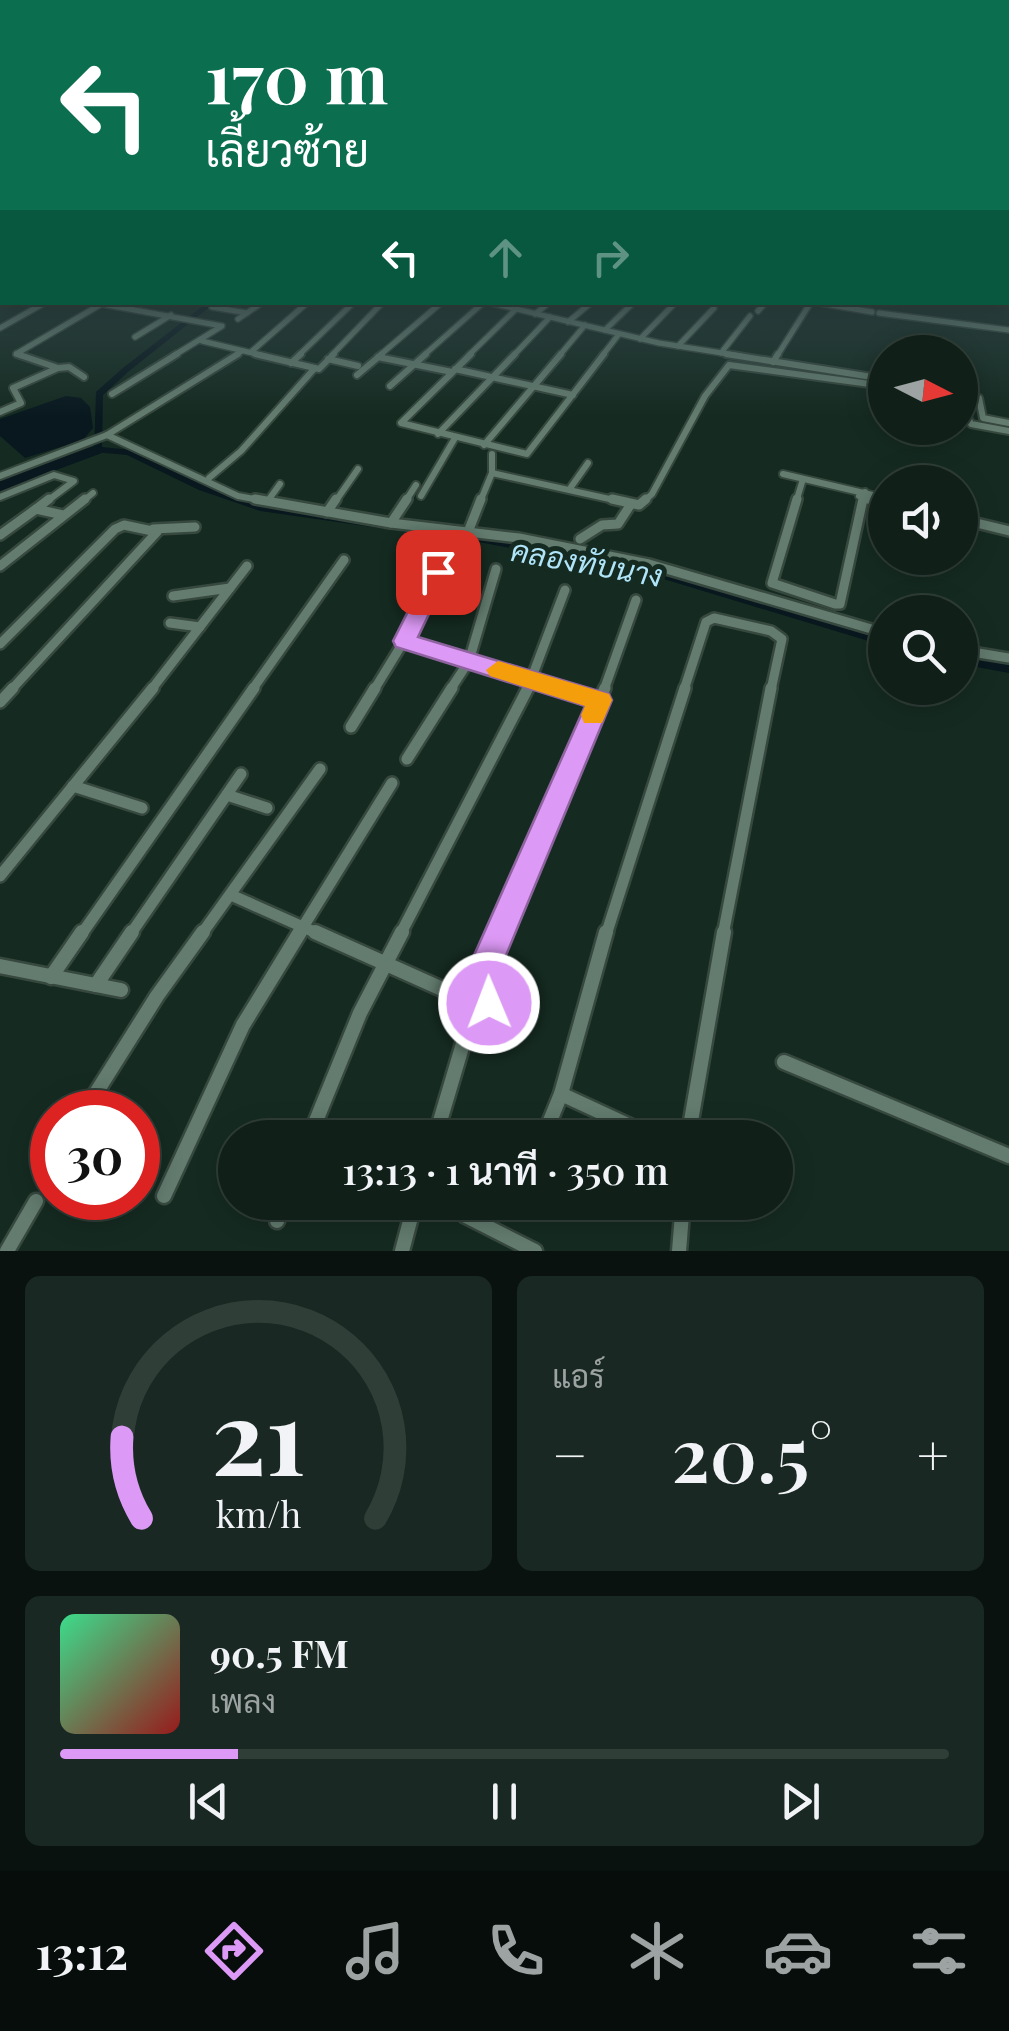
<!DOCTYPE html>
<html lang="th">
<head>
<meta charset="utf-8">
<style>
  body { margin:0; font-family:"Playfair Display",Sarabun,serif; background:#192822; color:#f1f3f6; height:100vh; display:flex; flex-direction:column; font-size:38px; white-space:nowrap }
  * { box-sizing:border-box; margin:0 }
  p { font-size:32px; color:#9ca3a2 }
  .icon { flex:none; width:55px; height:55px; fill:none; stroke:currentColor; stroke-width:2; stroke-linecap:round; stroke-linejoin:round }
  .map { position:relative; height:1251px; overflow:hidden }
  .panel { display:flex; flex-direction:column; gap:25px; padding:25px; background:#09120e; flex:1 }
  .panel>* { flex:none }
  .top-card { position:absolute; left:0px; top:0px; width:1010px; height:305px; box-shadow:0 5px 25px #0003,0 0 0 2px #303e38; background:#0b6e4f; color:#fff; overflow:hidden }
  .needle { width:65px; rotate:96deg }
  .tools { position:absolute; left:868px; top:335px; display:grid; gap:20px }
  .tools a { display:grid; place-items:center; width:110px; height:110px; border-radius:50%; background:#102019; box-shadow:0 5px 25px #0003,0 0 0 2px #303e38; font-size:50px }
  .speed { position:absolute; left:30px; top:1090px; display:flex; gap:20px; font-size:50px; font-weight:700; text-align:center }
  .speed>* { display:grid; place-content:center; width:130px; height:130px; border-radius:50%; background:#102019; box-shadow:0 5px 25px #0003,0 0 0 2px #303e38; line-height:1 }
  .speed .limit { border:15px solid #d22; background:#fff; color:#111 }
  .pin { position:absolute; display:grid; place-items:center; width:85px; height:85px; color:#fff; margin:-42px; border-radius:20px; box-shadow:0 5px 15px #0006 }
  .me { position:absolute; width:110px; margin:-55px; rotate:359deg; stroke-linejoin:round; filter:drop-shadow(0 0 8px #0008) }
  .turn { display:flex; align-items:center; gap:35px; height:210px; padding:0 40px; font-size:45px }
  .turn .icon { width:130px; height:130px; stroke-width:2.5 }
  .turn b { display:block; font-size:70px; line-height:85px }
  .lanes { display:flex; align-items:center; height:95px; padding:0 40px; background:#0003; justify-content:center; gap:50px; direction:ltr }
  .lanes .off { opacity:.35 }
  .big { font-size:75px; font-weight:600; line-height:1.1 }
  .panel .tile { flex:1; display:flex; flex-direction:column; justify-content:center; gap:15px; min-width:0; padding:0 35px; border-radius:15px; background:#192822 }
  .panel .dial { align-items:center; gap:0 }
  .dial svg { height:260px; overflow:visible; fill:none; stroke:#303e38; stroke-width:7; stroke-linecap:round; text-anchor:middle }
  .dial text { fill:#f1f3f6; stroke:none }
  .song { display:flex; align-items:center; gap:30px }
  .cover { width:120px; height:120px; border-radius:15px; background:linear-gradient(135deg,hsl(150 70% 55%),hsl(0 70% 35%)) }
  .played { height:10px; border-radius:5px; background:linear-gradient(90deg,#dc99f5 20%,#303e38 20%) }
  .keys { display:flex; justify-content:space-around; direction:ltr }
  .heat { display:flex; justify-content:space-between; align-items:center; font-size:55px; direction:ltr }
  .panel .tiles { flex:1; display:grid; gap:25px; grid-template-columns:1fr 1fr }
  .tile:last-child { grid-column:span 2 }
  .trip { position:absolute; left:218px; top:1120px; width:575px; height:100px; border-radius:50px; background:#102019; box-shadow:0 5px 25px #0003,0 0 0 2px #303e38; font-weight:600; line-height:100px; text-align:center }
  .tab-bar { display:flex; height:160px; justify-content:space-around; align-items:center; background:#060d0a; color:#9ca3a2 }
  .tab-bar .icon { width:70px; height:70px }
  .tab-bar .active { color:#dc99f5 }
  .tab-bar b { font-size:45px; color:#f1f3f6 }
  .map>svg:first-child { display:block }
  .water { fill:#08181e }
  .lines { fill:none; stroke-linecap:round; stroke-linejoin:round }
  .canal { fill:#08181e; fill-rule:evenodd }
  .river { fill:#08181e; fill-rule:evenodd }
  .minor-far4-casing { stroke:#37483f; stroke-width:8 }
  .minor-far3-casing { stroke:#37483f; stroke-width:10 }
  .minor-far2-casing { stroke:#37483f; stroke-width:14 }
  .minor-far1-casing { stroke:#37483f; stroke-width:16 }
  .minor-casing { stroke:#37483f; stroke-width:19 }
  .minor-far4 { stroke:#637c6f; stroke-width:5 }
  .minor-far3 { stroke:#637c6f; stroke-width:6 }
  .minor-far2 { stroke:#637c6f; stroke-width:9 }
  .minor-far1 { stroke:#637c6f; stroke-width:11 }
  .minor { stroke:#637c6f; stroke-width:14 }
  .route { fill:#dc99f5; stroke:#8f639f; stroke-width:2.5 }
  .slow { fill:#f59e0b }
  .labels { text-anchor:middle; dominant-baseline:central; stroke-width:10; stroke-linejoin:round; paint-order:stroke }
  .water-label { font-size:30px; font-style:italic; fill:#afe4f9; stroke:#152b21 }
</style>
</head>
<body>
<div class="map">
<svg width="1009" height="1251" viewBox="0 0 1009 1251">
  <rect width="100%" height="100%" fill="#152b21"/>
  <path class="water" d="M66,396L81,398L90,407L93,428L83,440L25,458L0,436V419Z"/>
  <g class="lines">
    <g class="canal">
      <path d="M208,302H216L129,371L103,395L102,447L132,450L207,486L262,505L484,537L658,569L885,636V646L657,577L484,543L260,511L199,490L127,455L94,452L96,392L123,368Z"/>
      <path d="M960,654L1009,663V673L960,664Z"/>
    </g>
    <path class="river" d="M97,445L105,450L102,453L0,491V480Z"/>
    <defs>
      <g id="minor-far4">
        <path d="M91,302L222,326L173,356"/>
        <path d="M487,302L659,343L741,356"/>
        <path d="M814,302L872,312"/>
        <path d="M212,307L247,313"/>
        <path d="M758,311L766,302"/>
        <path d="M879,313L1009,330"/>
        <path d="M535,314L550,302"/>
        <path d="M238,319L263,302"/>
        <path d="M568,322L592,302"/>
        <path d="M0,328L46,302"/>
        <path d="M605,330L634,302"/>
        <path d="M135,337L171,315"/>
        <path d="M640,339L676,302"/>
        <path d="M202,341L265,356"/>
        <path d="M678,346L714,308"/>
        <path d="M251,352L308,302"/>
        <path d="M721,353L750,316"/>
        <path d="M22,356L16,354L103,303"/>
        <path d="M234,356L242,351"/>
        <path d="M298,356L354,302"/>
        <path d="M331,356L383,302"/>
        <path d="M379,356L442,302"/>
        <path d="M423,356L484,302"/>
        <path d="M468,356L516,309"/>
        <path d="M513,356L550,317"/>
        <path d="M559,356L585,325"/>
        <path d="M602,356L619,334"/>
        <path d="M777,356L811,302"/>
      </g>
      <g id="minor-far3">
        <path d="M255,354L319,369L334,354"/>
        <path d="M471,354L401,423L527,454L604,354"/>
        <path d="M726,354L885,379"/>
        <path d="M378,357L452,372"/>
        <path d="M328,359L358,366"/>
        <path d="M773,362L778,354"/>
        <path d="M291,363L301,354"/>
        <path d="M58,368L69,367L84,377"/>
        <path d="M455,369L573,395"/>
        <path d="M357,375L382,354"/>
        <path d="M390,386L426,354"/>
        <path d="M960,391L979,398L983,418L1009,423"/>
        <path d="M112,394L177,354"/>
        <path d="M960,401L971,424L1009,431"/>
        <path d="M0,412L21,403L13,388L58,368L17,354"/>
        <path d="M438,434L515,354"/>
        <path d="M107,435L238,496L270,502"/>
        <path d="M484,445L561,354"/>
        <path d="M492,473L623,502"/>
        <path d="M783,474L885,498"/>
        <path d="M0,476L107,435L238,354"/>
        <path d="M209,478L241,451L314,369"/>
        <path d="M571,487L588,463"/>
        <path d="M421,496L455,438"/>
        <path d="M859,496L875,502"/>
        <path d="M0,497L54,475L74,481L46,502"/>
        <path d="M82,502L93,493"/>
        <path d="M267,502L280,484"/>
        <path d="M335,502L358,469"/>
        <path d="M405,502L416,485"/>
        <path d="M480,502L492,473V454"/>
        <path d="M643,502L652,494L705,396L729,365L885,386"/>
        <path d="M796,502L803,479"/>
        <path d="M863,502L865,492"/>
      </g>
      <g id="minor-far2">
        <path d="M255,499L391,523L519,538L649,564L885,633"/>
        <path d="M612,499L639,505L646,499"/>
        <path d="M797,499L772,583L835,604H840L863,499"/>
        <path d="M868,499L885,505"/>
        <path d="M36,509L49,499"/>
        <path d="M327,512L336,499"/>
        <path d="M960,519L1009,531"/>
        <path d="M391,523L407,499"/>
        <path d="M153,529L195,527"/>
        <path d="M468,532L481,499"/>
        <path d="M0,535L36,509L63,515"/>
        <path d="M580,539L602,525L618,524L631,504"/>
        <path d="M0,566L85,499"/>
        <path d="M173,596L230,588"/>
        <path d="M170,623L200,627"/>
        <path d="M404,641L565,690"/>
        <path d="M0,644L115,529L124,525L157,532L11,690"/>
        <path d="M960,650L1009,658"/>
        <path d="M151,690L247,566"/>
        <path d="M252,690L344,560"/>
        <path d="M374,690L404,641L438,572"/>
        <path d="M450,690L469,661L496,569"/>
        <path d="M527,690L565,590"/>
        <path d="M604,690L636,600"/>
        <path d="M684,690L706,622L714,618L771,631L782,639L771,690"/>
      </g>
      <g id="minor-far1">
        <path d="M557,688L600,701"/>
        <path d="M0,702L13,688"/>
        <path d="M351,727L375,688"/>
        <path d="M407,759L452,688"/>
        <path d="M73,786L142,808"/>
        <path d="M227,795L267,808"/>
        <path d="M0,876L153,688"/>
        <path d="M231,895L321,935"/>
        <path d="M81,935L254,688"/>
        <path d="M130,935L241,774"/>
        <path d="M201,935L320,769"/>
        <path d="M298,935L392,783"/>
        <path d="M400,935L528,688"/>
        <path d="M498,935L605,688"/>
        <path d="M606,935L685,688"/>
        <path d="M723,935L771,688"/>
      </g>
      <g id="minor">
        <path d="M315,932L451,993"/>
        <path d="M0,966L121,990"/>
        <path d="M51,977L82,932"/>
        <circle cx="470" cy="999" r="20"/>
        <path d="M479,980L500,932"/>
        <path d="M96,985L132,932"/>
        <path d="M784,1062L1009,1156"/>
        <path d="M561,1094L656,1138"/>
        <path d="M84,1112L157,996L203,932"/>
        <path d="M309,1138L360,1013L402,932"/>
        <path d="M435,1138L470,1020"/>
        <path d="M543,1138L561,1094L606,932"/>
        <path d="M688,1138L724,932"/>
        <path d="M164,1196L243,1025L300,932"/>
        <path d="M464,1215L535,1251"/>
        <path d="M277,1221L284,1202"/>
        <path d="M7,1251L36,1201"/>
        <path d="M402,1251L415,1202"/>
        <path d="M679,1251L683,1202"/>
      </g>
    </defs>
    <use href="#minor-far4" class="minor-far4-casing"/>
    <use href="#minor-far3" class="minor-far3-casing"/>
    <use href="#minor-far2" class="minor-far2-casing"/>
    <use href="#minor-far1" class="minor-far1-casing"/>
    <use href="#minor" class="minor-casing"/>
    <use href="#minor-far4" class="minor-far4"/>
    <use href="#minor-far3" class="minor-far3"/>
    <use href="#minor-far2" class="minor-far2"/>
    <use href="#minor-far1" class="minor-far1"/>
    <use href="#minor" class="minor"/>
  </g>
  <linearGradient id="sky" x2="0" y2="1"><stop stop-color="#0c1812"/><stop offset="0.58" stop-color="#354a4e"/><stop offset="1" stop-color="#354a4e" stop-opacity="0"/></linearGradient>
  <rect width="1009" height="418" fill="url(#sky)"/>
  <path class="route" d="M438,566L449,572L418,637L609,694L612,700L497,977L506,1003L501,1015L489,1020L477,1015L463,980L585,706L396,647L393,641L428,572Z"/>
  <path class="slow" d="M498,661L609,694L612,700L602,723H584L581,715L585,706L490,676L486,670Z"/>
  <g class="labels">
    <g class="water-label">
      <text transform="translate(587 562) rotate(10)">คลองทับนาง</text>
    </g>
  </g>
</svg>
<div class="tools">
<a><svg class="needle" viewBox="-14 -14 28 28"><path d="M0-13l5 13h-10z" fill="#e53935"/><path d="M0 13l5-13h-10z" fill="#9ca3a2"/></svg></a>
<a><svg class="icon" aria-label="sound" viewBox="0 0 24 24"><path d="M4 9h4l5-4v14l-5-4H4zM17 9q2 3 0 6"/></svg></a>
<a><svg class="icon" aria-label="search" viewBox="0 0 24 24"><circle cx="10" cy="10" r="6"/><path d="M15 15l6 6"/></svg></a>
</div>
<div class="speed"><div class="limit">30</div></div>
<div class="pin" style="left:438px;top:572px;background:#d93025"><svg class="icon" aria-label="arrive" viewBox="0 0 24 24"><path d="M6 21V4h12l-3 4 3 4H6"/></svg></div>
<svg class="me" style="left:489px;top:1003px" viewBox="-20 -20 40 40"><circle r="17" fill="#dc99f5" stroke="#fff" stroke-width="3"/><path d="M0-11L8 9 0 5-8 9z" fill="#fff"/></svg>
<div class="trip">13:13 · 1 นาที · 350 m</div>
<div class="top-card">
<div class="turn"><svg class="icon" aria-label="left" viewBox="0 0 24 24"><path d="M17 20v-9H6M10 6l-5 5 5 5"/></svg><div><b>170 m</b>เลี้ยวซ้าย</div></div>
<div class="lanes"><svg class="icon" aria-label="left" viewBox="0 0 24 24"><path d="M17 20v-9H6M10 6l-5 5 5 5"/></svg><svg class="icon off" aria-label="ahead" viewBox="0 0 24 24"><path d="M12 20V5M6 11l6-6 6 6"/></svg><svg class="icon off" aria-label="right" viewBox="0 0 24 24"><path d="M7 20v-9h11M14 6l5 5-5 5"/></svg></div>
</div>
</div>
<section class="panel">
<div class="tiles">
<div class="tile dial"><svg viewBox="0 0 100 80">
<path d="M14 69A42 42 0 1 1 86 69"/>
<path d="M14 69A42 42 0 0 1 8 44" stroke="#dc99f5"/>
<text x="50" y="56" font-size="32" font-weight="700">21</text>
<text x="50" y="72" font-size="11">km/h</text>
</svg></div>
<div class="tile"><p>แอร์</p>
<div class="heat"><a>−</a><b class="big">20.5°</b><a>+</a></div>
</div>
<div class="tile">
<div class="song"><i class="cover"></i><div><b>90.5 FM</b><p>เพลง</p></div></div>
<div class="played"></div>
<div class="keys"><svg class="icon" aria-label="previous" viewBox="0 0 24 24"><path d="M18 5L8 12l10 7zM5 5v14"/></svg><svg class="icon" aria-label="pause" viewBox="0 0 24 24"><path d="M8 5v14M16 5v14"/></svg><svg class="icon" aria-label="next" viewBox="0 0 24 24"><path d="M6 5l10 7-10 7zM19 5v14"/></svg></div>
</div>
</div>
</section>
<nav class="tab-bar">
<b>13:12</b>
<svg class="icon active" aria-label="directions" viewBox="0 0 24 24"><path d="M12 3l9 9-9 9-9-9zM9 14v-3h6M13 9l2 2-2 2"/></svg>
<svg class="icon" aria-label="music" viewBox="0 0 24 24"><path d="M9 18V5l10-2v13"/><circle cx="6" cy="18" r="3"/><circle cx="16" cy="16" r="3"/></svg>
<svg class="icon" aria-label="phone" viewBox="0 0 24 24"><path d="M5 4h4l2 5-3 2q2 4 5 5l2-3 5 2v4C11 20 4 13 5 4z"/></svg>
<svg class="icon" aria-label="climate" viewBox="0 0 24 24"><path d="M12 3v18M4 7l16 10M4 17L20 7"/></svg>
<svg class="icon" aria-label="car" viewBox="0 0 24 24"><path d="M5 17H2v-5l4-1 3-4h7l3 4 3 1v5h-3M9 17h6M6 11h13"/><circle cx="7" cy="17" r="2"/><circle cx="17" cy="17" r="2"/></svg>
<svg class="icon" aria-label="filters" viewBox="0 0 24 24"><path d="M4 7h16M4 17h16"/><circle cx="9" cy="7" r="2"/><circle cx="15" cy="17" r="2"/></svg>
</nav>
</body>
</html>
